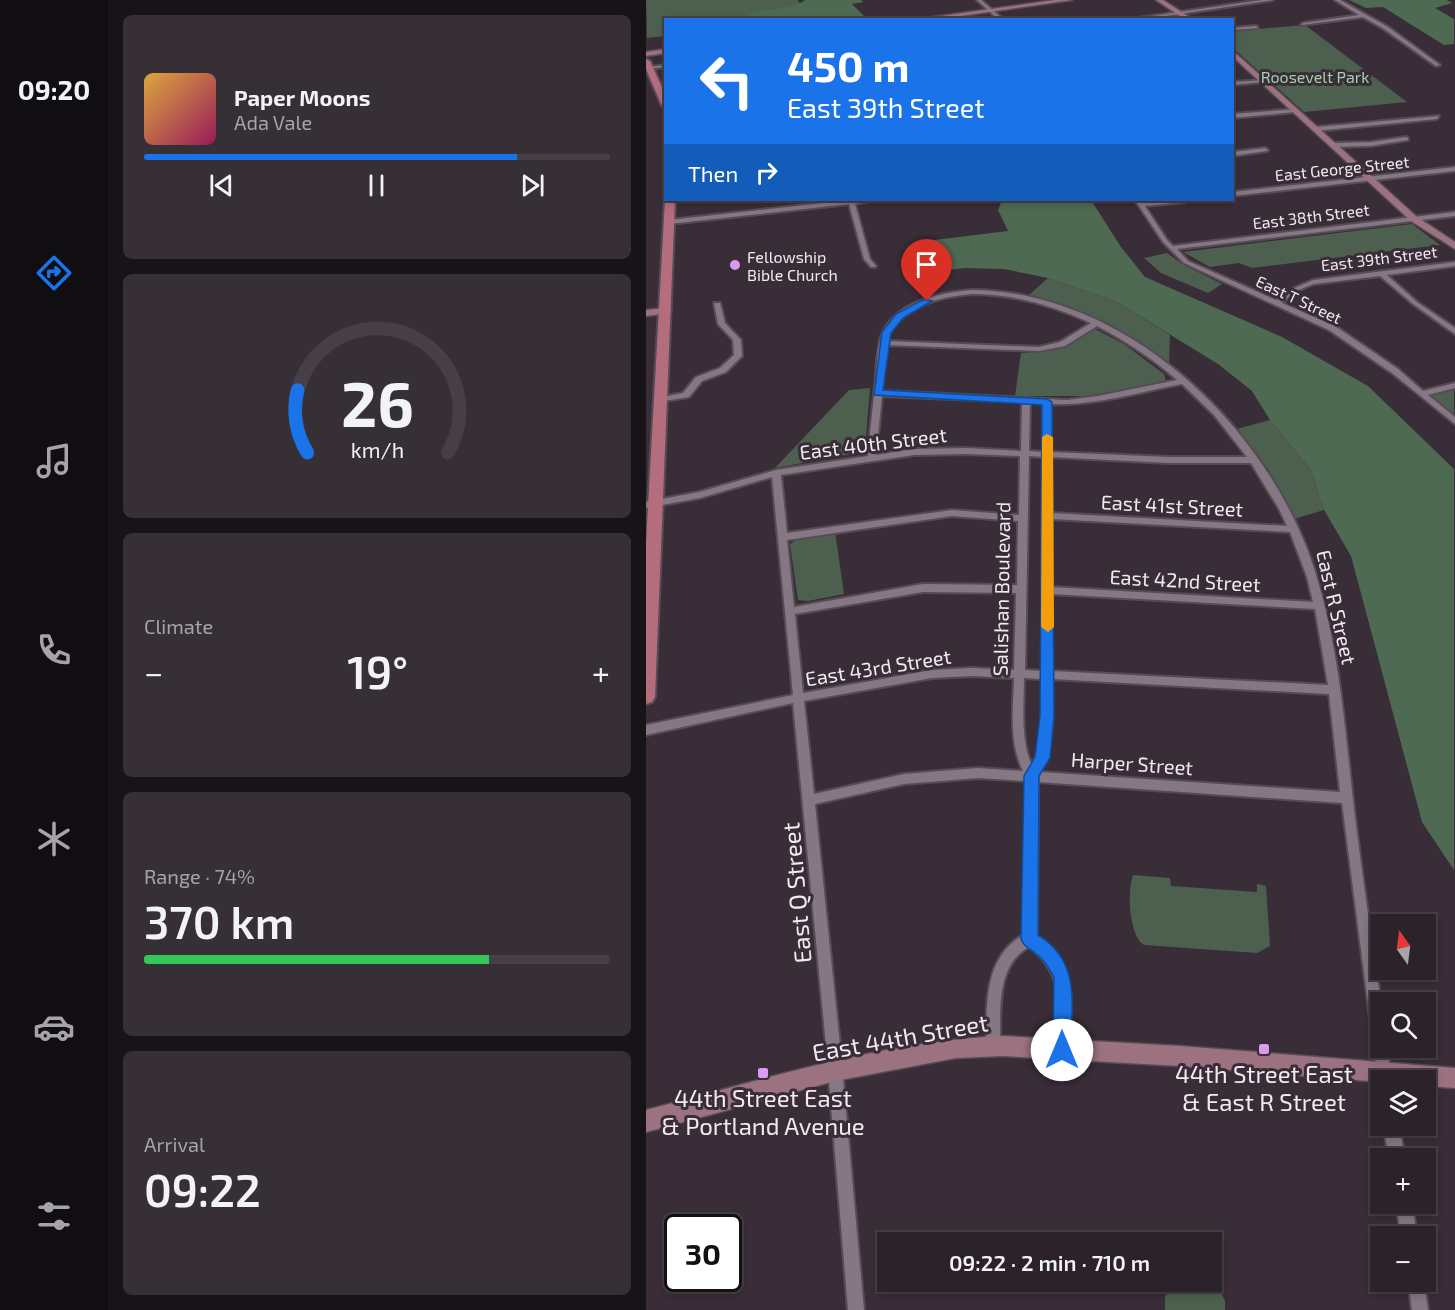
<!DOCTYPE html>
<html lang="en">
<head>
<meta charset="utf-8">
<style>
  body { margin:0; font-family:"Exo 2",sans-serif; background:#372f36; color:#f1f3f6; height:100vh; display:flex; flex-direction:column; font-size:22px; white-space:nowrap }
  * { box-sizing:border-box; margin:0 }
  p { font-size:20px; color:#a6a4a8 }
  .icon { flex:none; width:33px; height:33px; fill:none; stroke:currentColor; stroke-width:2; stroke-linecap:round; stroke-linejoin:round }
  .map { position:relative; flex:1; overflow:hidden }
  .details { display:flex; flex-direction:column; gap:15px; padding:15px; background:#181317; width:538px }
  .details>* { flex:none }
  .guide { position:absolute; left:18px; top:18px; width:570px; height:183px; border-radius:0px; box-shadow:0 3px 9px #0003,0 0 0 2px #473f47; background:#1a73e8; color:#fff; overflow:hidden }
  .needle { width:39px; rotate:346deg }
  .tools { position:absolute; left:724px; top:914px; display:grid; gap:12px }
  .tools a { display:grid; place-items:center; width:66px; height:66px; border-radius:0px; background:#2b222a; box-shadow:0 3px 9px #0003,0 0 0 2px #473f47; font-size:30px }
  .speed { position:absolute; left:18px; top:1214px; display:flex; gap:12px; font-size:30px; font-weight:700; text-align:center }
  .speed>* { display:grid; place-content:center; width:78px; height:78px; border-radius:50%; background:#2b222a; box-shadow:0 3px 9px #0003,0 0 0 2px #473f47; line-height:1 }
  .speed .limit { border:3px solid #111; border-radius:9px; background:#fff; color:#111 }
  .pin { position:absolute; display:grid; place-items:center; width:51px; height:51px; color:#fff; margin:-62px -26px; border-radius:50% 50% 50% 0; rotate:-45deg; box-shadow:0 0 6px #0007 }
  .pin .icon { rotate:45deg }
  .me { position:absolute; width:66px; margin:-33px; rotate:0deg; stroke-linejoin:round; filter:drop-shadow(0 0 4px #0008) }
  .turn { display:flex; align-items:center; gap:21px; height:126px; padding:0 24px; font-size:27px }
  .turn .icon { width:78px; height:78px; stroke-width:2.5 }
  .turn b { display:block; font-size:42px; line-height:51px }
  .then { display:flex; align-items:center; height:57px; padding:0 24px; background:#0003; gap:12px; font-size:22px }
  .big { font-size:45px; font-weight:600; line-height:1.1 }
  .details .tile { flex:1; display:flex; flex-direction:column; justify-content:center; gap:9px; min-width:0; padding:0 21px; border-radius:9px; background:#372f36 }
  .details .dial { align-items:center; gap:0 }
  .dial svg { height:156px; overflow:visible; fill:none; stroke:#473f47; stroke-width:7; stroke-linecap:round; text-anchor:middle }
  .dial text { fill:#f1f3f6; stroke:none }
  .song { display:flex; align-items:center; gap:18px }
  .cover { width:72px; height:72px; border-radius:9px; background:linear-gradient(135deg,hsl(40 70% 55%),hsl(330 70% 35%)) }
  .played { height:6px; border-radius:3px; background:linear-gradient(90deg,#1a73e8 80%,#473f47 80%) }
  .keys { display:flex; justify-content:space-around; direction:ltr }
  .heat { display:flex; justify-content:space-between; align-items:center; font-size:33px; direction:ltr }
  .charge { height:9px; border-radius:4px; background:linear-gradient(90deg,#34c759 74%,#473f47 0) }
  .trip { position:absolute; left:231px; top:1232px; width:345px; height:60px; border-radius:0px; background:#2b222a; box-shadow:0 3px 9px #0003,0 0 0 2px #473f47; font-weight:600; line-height:60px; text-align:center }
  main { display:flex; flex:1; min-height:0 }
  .tabs { display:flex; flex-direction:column; width:108px; justify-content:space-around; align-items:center; background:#110e11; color:#a6a4a8 }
  .tabs .icon { width:42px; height:42px }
  .tabs .active { color:#1a73e8 }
  .tabs b { font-size:27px; color:#f1f3f6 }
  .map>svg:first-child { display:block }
  .green { fill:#4d604f }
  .forest { fill:#4f6a52 }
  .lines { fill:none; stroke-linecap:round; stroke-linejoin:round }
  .street-casing { stroke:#574c56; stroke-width:4 }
  .secondary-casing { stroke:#574c56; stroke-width:3 }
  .primary-casing { stroke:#574c56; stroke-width:4 }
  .street { fill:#857784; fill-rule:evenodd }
  .secondary { fill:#9c7280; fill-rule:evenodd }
  .primary { fill:#b46d7c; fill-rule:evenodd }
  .route { fill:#1a73e8; stroke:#114b97; stroke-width:1.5 }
  .slow { fill:#f59e0b }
  .poi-dot { fill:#dc99f4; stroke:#392d38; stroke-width:2 }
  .labels { text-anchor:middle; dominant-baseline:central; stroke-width:6; stroke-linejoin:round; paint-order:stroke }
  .far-park-label { font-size:16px; fill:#a1d2a7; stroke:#392d38 }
  .far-street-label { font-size:16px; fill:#f2e9f1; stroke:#392d38 }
  .far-poi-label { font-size:16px; fill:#f2e9f1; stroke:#392d38; text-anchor:start }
  .street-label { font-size:20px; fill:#f2e9f1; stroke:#392d38 }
  .near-street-label { font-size:24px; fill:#f2e9f1; stroke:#392d38 }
  .near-poi-label { font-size:24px; fill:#f2e9f1; stroke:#392d38 }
</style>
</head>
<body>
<main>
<nav class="tabs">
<b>09:20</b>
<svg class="icon active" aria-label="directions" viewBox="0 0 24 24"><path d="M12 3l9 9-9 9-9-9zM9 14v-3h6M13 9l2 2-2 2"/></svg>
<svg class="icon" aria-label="music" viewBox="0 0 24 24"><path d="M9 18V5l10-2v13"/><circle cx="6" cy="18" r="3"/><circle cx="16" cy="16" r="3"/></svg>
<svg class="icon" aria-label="phone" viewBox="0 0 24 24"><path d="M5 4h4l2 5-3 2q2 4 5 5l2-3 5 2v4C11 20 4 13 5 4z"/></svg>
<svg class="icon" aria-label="climate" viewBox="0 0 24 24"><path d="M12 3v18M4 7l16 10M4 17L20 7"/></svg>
<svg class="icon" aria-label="car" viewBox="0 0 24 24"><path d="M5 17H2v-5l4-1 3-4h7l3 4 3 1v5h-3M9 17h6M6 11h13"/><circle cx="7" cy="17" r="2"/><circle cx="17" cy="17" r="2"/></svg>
<svg class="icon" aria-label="filters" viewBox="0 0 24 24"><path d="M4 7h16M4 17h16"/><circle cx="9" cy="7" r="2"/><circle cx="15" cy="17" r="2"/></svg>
</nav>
<section class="details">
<div class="tile">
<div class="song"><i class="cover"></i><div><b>Paper Moons</b><p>Ada Vale</p></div></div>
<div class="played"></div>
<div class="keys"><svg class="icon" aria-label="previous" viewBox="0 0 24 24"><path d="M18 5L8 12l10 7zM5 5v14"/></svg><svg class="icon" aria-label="pause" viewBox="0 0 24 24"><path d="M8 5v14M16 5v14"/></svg><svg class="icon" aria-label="next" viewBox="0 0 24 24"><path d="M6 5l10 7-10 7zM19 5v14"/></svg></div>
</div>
<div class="tile dial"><svg viewBox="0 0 100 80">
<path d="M14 69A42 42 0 1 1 86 69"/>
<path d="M14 69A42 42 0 0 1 9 37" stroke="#1a73e8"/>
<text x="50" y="56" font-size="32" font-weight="700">26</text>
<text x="50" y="72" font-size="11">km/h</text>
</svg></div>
<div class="tile"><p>Climate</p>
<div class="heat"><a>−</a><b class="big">19°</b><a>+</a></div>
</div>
<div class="tile"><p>Range · 74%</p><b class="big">370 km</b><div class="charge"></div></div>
<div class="tile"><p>Arrival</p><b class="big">09:22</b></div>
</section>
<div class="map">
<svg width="809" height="1310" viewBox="0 0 809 1310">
  <rect width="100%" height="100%" fill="#392d38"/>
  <g class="green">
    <path d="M0,0H151L166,18L20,20L19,36L1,38Z"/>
    <path d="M659,25L761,102L658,112L587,48V31Z"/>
    <path d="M766,224L794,245L606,268L593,263L564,267L537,252Z"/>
    <path d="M521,253L538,265L576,284L562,293L515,273L498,258Z"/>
    <path d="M402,278L471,302L524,335L523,363C475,330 437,315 383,295Z"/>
    <path d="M449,329L478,344L518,374L520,381L443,396H369L375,353C389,352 405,352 419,345C429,340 437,331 449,329Z"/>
    <path d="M808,387V417L785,395Z"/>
    <path d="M224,388L219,449L216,452L129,468L203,390Z"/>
    <path d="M624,420L665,470L678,510L648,519L622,469L591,429Z"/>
    <path d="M189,531L198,594L162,601L152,600L144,544L153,538Z"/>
    <path d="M487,875L524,878L525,886L611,892V884L620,886L624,946L611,953L498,945C483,936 481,891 487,875Z"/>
    <path d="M566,1272L579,1301V1310H519V1296L540,1281H566Z"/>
  </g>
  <g class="forest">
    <path d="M159,0H215L217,2L206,4L221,19L159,18L97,19C112,6 143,12 159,0Z"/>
    <path d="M703,0H801L806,3L789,8L808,19V44L798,45L737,7L720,8Z"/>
    <path d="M356,200H445L475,247L499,277L636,337L722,386L808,469V870L776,822L705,556L678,510L665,470L624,420L606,391L572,364L471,302L402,278L358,269L319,268L293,271L280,241L362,231L352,210Z"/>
  </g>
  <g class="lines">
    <defs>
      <g id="street">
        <path d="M331,0H335L358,20H353Z"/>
        <path d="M616,0H627L493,20H478Z"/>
        <path d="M689,0H694L742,27L794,65L790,66L738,29L717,17L655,25L657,23L713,15Z"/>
        <path d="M610,26L612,28L586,30V28Z"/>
        <path d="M20,65V67L0,69L2,67Z"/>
        <path d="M619,80L617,82L586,85V82Z"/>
        <path d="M651,109L649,112L586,118V114Z"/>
        <path d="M793,116L791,119L670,131L667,129L670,127Z"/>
        <path d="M760,137L762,138V140L725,146L687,147L684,145L687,143L725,142Z"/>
        <path d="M619,148L622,150L621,151L586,156V152Z"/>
        <path d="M809,167V171L586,196V192Z"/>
        <path d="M205,200H229L209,204L224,259L230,266L229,267H225L218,259L203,204L23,224L20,222L23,220Z"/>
        <path d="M489,200H495L496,202L542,200L539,202L499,206L521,240L527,246L809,212V216L531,249L542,261L630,300L646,289L667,280L809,262V266L741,275L771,302L809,328V334L767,304L734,276L668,284L650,291L636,303L689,326L752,369L777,391L809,383V388L782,395L809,417V424L746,373L683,330L538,263L517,242Z"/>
        <path d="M325,290C483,291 628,432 671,578C696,660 700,748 711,833C716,871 721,909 727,947C729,966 733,985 735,1004C736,1018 735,1033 735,1047H741L746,1080H735V1086L732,1080L696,803L392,782L391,936C434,969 424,1002 423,1050L421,1055L416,1057L411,1055L409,1050C410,1007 422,976 383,947C349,966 355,1012 354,1046L352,1051L347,1053L342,1051L340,1046C341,1006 337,958 377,935L380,781L332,778L258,784L169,804L194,1045L218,1310H202L180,1045L147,703L0,735V725L147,695L126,477L54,498L0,508V502L53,492L130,470L222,456C224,430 227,404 230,378C231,364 231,350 235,337C248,302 292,293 325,290ZM325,294C368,294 406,305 445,323L414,342L393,347L241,341C252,306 293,297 325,294ZM451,326C480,341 506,358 531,380L452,396L421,400L236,391L240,345L393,351L419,346ZM536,384L568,415L601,457H523L405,452V404C449,406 493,392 536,384ZM236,396L376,402L375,451L320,448L268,449L230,455ZM384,403H397V452L383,451ZM320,454L374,456L373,515L306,510L141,533L135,475L268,455ZM383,456L397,457L396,671L379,670ZM405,457L523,463H605L633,509L641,526L406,513ZM306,516L372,521L371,585L277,584L148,607L141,540ZM406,519L644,532L661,577L667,602L406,587ZM277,592L370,593L368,670L326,668L286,670L157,693L149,614ZM406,594L669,609L682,685L406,671ZM326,676L368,678C367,709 363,743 377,771L332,768L258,774L168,794L158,701L286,678ZM378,678L396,679C396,703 398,745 386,765C374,742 378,704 378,678ZM406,679L683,694L694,792L394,772C409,745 407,710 406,679Z"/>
        <path d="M68,303H74L79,323L95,340L96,356L80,372L56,381L43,397L12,402V398L37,393L50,377L74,368L88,355L87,340L72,324Z"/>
        <path d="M737,1125H753L759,1158H743Z"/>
        <path d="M750,1203H766L771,1236H755Z"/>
        <path d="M762,1281H778L782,1310H766Z"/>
      </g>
      <g id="secondary">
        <path d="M409,0H426L287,20H266Z"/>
        <path d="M510,0H517L548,20H540Z"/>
        <path d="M20,49V53L0,56V52Z"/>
        <path d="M586,50L771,217L809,242V249L765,221L586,56Z"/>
        <path d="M20,308L25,311L24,313L0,316V310Z"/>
        <path d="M357,1036L534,1046L809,1068V1088L780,1086V1080H735V1082L534,1066L357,1056L310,1058L189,1081L0,1132V1110C117,1080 236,1041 357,1036Z"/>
      </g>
      <g id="primary">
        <path d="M0,59L4,61L20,96V108L16,106L0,69Z"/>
        <path d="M19,200H29L9,697L6,702L0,704V544Z"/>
      </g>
    </defs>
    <use href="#street" class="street-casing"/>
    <use href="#secondary" class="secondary-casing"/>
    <use href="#primary" class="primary-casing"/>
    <use href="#street" class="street"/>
    <use href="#secondary" class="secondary"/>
    <use href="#primary" class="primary"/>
  </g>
  <path class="route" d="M278,299L286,301L257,318L245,333L237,390L401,399L406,402L408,716L404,758L393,776L392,935C436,962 425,1005 425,1050L423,1057L416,1060L410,1057L407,1050L408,977C403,968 398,959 389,953C383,948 378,947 375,939L378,776L389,757L394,716L396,405L228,395L236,332L250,314Z"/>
  <path class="slow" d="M401,434L407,437L408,627L402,632L395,627L396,437Z"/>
  <g class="poi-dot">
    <circle cx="89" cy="265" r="6"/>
    <rect x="612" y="1043" width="12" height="12" rx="3"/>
    <rect x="111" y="1067" width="12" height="12" rx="3"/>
  </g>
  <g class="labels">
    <g class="far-park-label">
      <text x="669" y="76">Roosevelt Park</text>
    </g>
    <g class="far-street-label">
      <text transform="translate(696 168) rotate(-6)">East George Street</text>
      <text transform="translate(665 216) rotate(-7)">East 38th Street</text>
      <text transform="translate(733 258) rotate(-7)">East 39th Street</text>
      <text transform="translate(653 299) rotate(25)">East T Street</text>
    </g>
    <g class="far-poi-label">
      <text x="101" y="256">Fellowship<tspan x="101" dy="18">Bible Church</tspan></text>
    </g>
    <g class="street-label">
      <text transform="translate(227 443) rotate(-7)">East 40th Street</text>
      <text transform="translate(526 505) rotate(3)">East 41st Street</text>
      <text transform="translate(539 580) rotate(3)">East 42nd Street</text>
      <text transform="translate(355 589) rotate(-89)">Salishan Boulevard</text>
      <text transform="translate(691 607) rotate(77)">East R Street</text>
      <text transform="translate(232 667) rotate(-9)">East 43rd Street</text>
      <text transform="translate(486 763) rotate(4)">Harper Street</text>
    </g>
    <g class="near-street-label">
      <text transform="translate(150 893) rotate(-95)">East Q Street</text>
      <text transform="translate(254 1037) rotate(-10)">East 44th Street</text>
    </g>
    <g class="near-poi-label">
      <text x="618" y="1073">44th Street East<tspan x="618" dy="28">&amp; East R Street</tspan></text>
      <text x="117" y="1097">44th Street East<tspan x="117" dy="28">&amp; Portland Avenue</tspan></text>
    </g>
  </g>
</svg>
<div class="tools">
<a><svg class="needle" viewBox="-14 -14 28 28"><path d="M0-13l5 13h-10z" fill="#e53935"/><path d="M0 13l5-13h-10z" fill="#a6a4a8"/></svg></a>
<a><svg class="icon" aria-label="search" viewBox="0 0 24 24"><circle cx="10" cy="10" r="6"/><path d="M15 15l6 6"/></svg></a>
<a><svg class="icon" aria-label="layers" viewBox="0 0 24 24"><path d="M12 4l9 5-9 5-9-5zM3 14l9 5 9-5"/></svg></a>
<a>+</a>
<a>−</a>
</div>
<div class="speed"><div class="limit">30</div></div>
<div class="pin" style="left:281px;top:301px;background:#d93025"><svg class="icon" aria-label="arrive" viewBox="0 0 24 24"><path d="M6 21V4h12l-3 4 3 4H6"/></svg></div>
<svg class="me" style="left:416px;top:1050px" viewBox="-20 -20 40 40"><circle r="19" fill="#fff"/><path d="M0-13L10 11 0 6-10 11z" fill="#1a73e8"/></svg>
<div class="trip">09:22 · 2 min · 710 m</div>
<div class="guide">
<div class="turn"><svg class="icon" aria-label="left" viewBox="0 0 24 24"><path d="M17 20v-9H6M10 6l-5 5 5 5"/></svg><div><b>450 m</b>East 39th Street</div></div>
<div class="then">Then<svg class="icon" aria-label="right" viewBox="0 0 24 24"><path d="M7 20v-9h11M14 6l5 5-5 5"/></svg></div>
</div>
</div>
</main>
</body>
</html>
